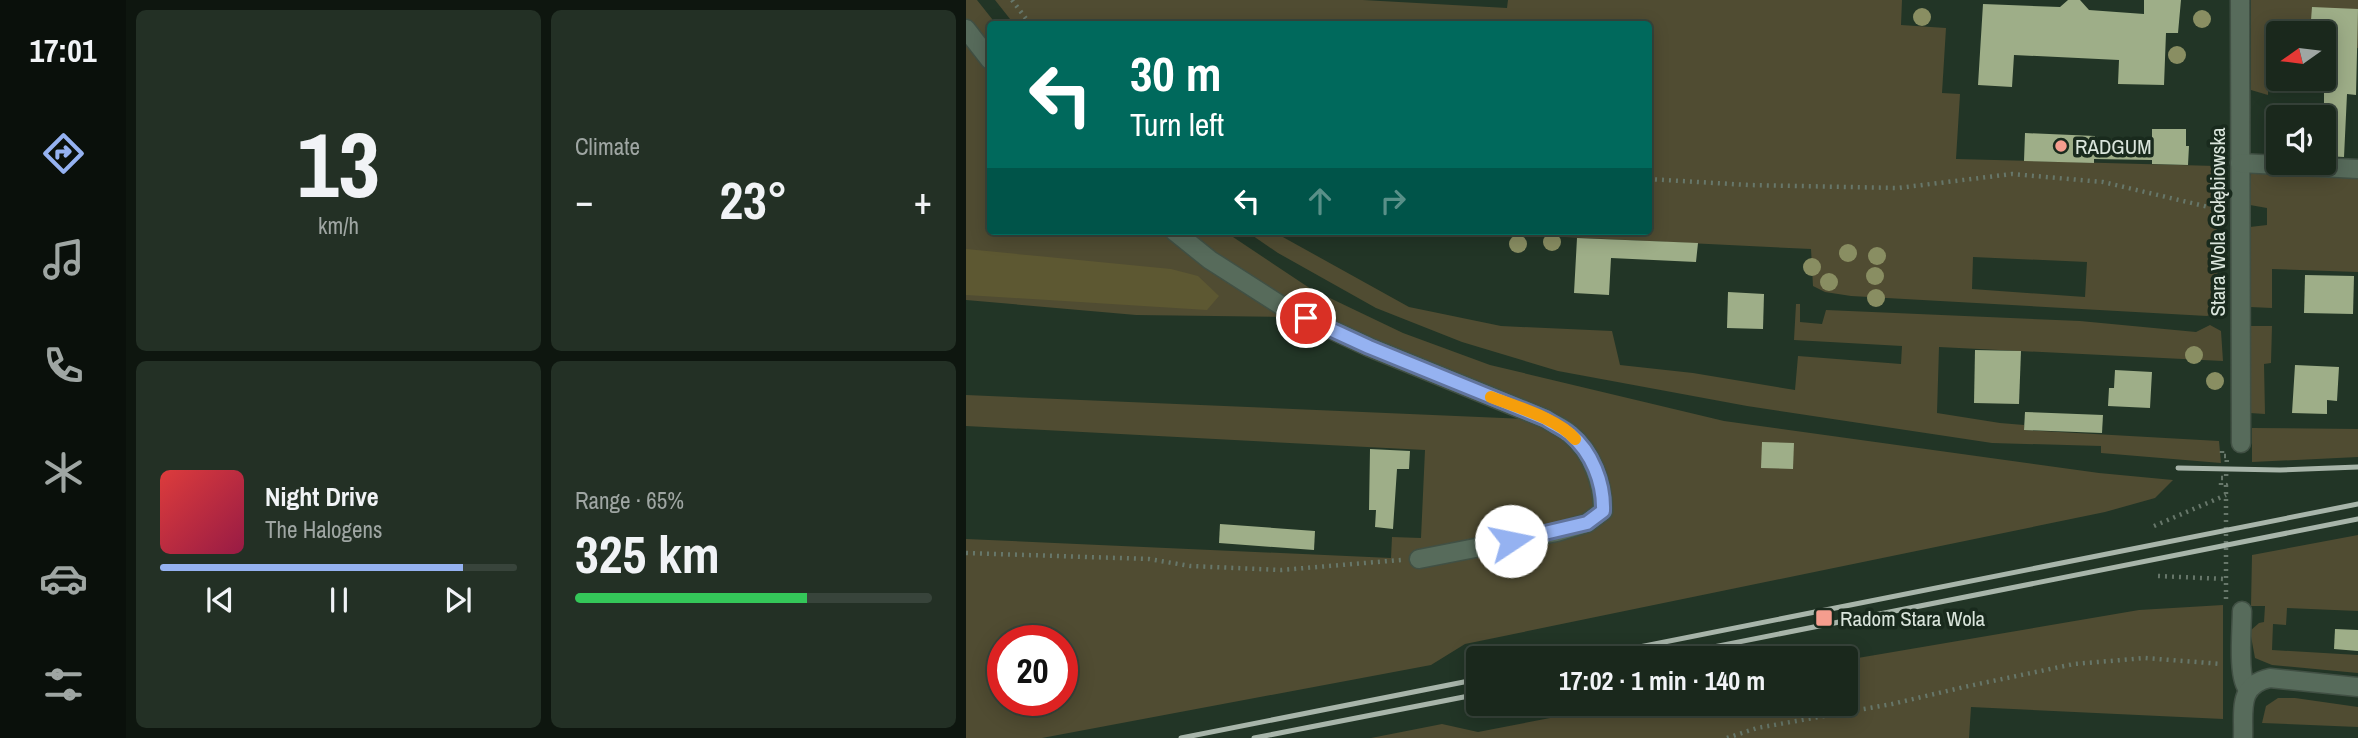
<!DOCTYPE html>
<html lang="en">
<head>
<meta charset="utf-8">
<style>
  body { margin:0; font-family:"Archivo Narrow",sans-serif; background:#233025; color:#f1f3f6; height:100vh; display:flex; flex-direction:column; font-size:26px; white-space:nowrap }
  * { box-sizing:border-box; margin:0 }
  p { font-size:23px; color:#9fa6a3 }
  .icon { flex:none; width:38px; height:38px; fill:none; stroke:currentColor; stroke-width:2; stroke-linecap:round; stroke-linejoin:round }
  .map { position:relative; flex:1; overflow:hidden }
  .details { display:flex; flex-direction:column; gap:10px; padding:10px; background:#0e160f; width:840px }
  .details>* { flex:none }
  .hud { position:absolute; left:21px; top:21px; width:665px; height:214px; border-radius:7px; box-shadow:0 4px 18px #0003,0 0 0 2px #38443b; background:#00695c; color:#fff; overflow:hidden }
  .needle { width:46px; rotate:256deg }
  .controls { position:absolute; left:1300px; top:21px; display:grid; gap:14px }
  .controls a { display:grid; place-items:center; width:70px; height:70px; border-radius:7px; background:#1a281c; box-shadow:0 4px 18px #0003,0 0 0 2px #38443b; font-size:35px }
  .speed { position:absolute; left:21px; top:625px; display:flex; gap:14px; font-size:35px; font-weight:700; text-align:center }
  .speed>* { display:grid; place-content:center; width:91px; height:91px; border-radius:50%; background:#1a281c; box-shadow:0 4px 18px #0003,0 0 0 2px #38443b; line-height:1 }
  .speed .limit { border:10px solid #d22; background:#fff; color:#111 }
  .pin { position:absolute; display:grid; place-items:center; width:60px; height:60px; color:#fff; margin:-30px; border:4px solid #fff; border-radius:50%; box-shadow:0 2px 7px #0007 }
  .me { position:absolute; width:77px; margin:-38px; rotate:79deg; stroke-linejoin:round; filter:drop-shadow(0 0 5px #0008) }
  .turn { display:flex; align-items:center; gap:24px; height:147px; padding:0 28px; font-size:32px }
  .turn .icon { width:91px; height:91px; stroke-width:2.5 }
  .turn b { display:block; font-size:49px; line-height:60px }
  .lanes { display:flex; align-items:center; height:66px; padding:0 28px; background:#0003; justify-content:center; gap:35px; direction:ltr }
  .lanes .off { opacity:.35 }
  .big { font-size:52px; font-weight:700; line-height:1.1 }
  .details .widget { flex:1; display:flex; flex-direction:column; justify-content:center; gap:10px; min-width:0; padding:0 24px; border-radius:10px; background:#233025 }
  .details .dial { align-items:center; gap:0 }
  .dial b { font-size:91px; line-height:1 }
  .song { display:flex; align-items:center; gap:21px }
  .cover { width:84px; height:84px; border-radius:10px; background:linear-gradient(135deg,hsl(0 70% 55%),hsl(340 70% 35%)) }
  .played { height:7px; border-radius:4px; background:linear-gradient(90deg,#95b2f1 85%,#38443b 85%) }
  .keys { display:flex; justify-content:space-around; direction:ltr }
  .heat { display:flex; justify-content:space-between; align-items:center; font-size:38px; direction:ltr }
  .charge { height:10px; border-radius:5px; background:linear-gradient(90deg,#34c759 65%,#38443b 0) }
  .details .tiles { flex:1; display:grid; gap:10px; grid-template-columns:repeat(2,1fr) }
  .trip { position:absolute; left:500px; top:646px; width:392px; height:70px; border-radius:7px; background:#1a281c; box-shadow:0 4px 18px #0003,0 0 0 2px #38443b; font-weight:700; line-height:70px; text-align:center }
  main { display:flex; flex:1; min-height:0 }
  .tab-bar { display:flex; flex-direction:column; width:126px; justify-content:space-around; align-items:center; background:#0a100b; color:#9fa6a3 }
  .tab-bar .icon { width:49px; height:49px }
  .tab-bar .on { color:#95b2f1 }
  .tab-bar b { font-size:32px; color:#f1f3f6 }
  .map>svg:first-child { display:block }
  .green { fill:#504c32; fill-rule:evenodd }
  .forest { fill:#5d5832 }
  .building { fill:#9eae88 }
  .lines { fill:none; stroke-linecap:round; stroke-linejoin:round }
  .minor-casing { stroke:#415044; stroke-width:21 }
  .path { stroke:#67776a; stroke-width:4.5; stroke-dasharray:2 5; stroke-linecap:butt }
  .minor { stroke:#576b5b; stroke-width:18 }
  .rail { stroke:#a8b5aa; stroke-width:5 }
  .tree { fill:#898e62 }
  .route-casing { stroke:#61749d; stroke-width:18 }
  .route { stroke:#95b2f1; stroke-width:12 }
  .slow { stroke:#f59e0b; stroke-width:12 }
  .poi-dot { fill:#f59d8e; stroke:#192a1d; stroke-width:2.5 }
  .labels { text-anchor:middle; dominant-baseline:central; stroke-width:7; stroke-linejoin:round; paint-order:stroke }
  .poi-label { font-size:21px; fill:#dae5dc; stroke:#192a1d; text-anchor:start }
  .street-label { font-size:21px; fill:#dae5dc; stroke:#192a1d }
</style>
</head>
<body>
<main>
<nav class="tab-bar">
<b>17:01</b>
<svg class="icon on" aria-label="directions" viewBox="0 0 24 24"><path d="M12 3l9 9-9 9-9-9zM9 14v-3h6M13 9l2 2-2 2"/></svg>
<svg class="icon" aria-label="music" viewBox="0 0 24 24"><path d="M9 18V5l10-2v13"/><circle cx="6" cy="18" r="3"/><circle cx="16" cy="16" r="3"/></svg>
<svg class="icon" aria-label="phone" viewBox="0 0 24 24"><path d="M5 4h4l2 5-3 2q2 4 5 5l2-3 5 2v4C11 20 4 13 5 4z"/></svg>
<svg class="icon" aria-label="climate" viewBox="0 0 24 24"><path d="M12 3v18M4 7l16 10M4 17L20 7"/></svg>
<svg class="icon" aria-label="car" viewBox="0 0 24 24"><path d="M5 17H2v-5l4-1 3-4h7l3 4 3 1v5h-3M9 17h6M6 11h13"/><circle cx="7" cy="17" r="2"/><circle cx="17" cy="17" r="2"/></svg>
<svg class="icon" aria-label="filters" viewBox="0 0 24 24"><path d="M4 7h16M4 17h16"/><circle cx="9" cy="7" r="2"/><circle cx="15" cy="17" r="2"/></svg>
</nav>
<section class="details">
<div class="tiles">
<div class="widget dial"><b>13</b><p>km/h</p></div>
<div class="widget"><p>Climate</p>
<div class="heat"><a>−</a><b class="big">23°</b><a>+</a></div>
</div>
<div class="widget">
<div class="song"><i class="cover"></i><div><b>Night Drive</b><p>The Halogens</p></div></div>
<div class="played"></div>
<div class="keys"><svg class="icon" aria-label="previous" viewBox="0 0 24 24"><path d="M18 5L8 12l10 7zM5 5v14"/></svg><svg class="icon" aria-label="pause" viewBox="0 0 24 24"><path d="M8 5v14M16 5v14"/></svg><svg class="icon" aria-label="next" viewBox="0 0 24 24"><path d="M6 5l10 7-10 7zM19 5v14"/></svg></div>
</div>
<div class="widget"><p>Range · 65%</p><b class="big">325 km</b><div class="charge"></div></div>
</div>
</section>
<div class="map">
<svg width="1392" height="738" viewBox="0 0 1392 738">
  <rect width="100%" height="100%" fill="#223526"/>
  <g class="green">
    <path d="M0,0H11L30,24H24V231H258L345,289L437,333L524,365L758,421L1133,473L1207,480L1189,498L1139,512L499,644L465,665L76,738H0V539L425,558L426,537L455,538L459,450L0,426V395L562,419L321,317L170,315L0,300ZM37,640H96V700H37Z"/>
    <path d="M29,0H397L541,8L542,0H936L935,25L980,28L976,93L994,94L990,159L1250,166L1252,312L1241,316L885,296L859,292L847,286L845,249L478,231H682V24H48ZM1007,257L1121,262L1119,297L1006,289Z"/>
    <path d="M1285,0H1392V48L1358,46V33H1312V44H1302V95L1285,90Z"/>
    <path d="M1392,163V272L1306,269V308L1284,307V227L1301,225V208L1284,205L1285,168Z"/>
    <path d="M280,231H306L443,307L535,326L646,331L654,365L727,373L829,390L832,356L935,364L936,346L828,340L830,304H834V322L856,324L860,310L1114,321L1230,332L1244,325L1255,331L1257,361L973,347L971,413L1034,423L1058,425V430L1253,441L1255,463L1135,453V446L1026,443L781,406L592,371L496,342L410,308L312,253Z"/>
    <path d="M1284,326H1306L1305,363L1298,364L1299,414L1284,413Z"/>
    <path d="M1286,428L1392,429V457L1286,462Z"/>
    <path d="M1392,535V611L1321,608L1320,625L1307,624L1306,650L1392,655V673L1306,665L1289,658L1284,631L1293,623L1298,622L1299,606H1285L1286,555Z"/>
    <path d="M1257,605V719L1005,707L1003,738H405L476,724L512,732L657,704H880V660L1173,610Z"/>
    <path d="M1312,698H1329L1392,707V727L1296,723L1300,706Z"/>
  </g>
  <path class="forest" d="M0,249L205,269L232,276L253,296L241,310L0,295Z"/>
  <g class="building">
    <path d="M1102,0H1114L1123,10L1178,14V0H1215L1212,33H1200L1198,85L1152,84L1153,60L1048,55L1046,87L1012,85L1017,4L1094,7Z"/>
    <path d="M1346,7L1392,9L1390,95L1381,94L1378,157L1358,156V33H1344Z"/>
    <path d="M1186,129H1220V146H1223L1222,165L1186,164V160L1128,159V163L1058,161L1059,133L1129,136V139L1186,140Z"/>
    <path d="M611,238L732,243L730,262L645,258L643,295L608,293Z"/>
    <path d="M1339,275L1388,276L1387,314L1338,313Z"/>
    <path d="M762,292L798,294L797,329L761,328Z"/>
    <path d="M1009,350L1055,351L1053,404L1008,403Z"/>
    <path d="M1329,365L1373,367L1371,401L1361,400V414L1326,413Z"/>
    <path d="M1149,370L1186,372L1184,408L1142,406L1143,388H1148Z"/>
    <path d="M1059,412L1137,415L1136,433L1058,430Z"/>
    <path d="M796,442L828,443L827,469L795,468Z"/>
    <path d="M404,449L444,451L443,469H431L427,529L409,527L410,510H403Z"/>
    <path d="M254,524L349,531L348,550L253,543Z"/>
    <path d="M1369,629L1392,630V651L1368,649Z"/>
  </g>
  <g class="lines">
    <defs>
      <g id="minor">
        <path d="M1274,0L1275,443"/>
        <path d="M0,29L24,60"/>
        <path d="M1274,163L1392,169"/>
        <path d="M208,231L244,260L319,308L403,347L580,419C587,424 598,428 604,434C626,452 637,483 637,511L621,523L591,532L453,559"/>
        <path d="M1276,611C1276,628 1271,678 1282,689"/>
        <path d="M1277,738C1278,711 1271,685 1304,678L1392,687"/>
      </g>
    </defs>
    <use href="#minor" class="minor-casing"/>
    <g class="path">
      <path d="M46,0L64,24"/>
      <path d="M682,179L782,185L932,188L1046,174L1137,182L1255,210"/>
      <path d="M1256,451V456H1261L1260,478H1255V485H1260V601"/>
      <path d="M1188,526L1260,495"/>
      <path d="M0,553L183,559L224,566L315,570L435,560"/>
      <path d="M1192,576L1259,579"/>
      <path d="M761,738L791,728L926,704L998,687L1108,664L1179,658L1256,664"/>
    </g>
    <use href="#minor" class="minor"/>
    <g class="rail">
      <path d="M1212,468L1314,470L1392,467"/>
      <path d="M618,658L1392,504"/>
      <path d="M692,658L1392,519"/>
      <path d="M215,738L513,679"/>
      <path d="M288,738L513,694"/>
    </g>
  </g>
  <g class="tree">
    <circle cx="956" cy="17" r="9"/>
    <circle cx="1236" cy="19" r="9"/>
    <circle cx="1211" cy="55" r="9"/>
    <circle cx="586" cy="242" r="9"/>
    <circle cx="552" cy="244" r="9"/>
    <circle cx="882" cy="253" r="9"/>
    <circle cx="911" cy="256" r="9"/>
    <circle cx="846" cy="267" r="9"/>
    <circle cx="909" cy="276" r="9"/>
    <circle cx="863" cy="282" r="9"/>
    <circle cx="910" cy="298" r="9"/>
    <circle cx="1228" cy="355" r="9"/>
    <circle cx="1249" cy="381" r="9"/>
  </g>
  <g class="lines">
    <defs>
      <path id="route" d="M340,318L403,347L580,419C587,424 597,428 604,434C626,452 638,483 637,511L621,523L545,541"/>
    </defs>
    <use href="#route" class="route-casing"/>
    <use href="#route" class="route"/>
    <path class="slow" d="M525,397C548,406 593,419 609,439"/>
  </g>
  <g class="poi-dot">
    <circle cx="1095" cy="146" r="7"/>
    <rect x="849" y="609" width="18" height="18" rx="3.5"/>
  </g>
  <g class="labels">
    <g class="poi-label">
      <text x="1109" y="146">RADGUM</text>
      <text x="874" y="618">Radom Stara Wola</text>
    </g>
    <g class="street-label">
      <text transform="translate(1251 222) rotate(-90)">Stara Wola Gołębiowska</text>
    </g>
  </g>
</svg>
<div class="controls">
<a><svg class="needle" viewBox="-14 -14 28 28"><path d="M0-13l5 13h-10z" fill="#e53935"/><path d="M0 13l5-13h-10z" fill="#9fa6a3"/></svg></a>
<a><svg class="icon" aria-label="sound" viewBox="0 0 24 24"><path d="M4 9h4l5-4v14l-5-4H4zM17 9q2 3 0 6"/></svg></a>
</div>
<div class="speed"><div class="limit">20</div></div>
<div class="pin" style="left:340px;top:318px;background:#d93025"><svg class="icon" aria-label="arrive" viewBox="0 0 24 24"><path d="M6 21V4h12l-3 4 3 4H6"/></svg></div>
<svg class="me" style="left:545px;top:541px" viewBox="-20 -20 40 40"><circle r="19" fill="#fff"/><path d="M0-13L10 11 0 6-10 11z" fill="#95b2f1"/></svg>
<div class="trip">17:02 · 1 min · 140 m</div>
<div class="hud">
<div class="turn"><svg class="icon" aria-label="left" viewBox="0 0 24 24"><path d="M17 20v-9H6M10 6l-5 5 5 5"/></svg><div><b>30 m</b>Turn left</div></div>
<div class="lanes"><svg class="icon" aria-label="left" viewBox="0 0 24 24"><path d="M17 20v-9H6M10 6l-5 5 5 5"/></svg><svg class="icon off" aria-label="ahead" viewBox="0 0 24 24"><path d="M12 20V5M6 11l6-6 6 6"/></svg><svg class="icon off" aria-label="right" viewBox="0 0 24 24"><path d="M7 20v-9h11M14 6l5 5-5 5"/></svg></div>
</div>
</div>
</main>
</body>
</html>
